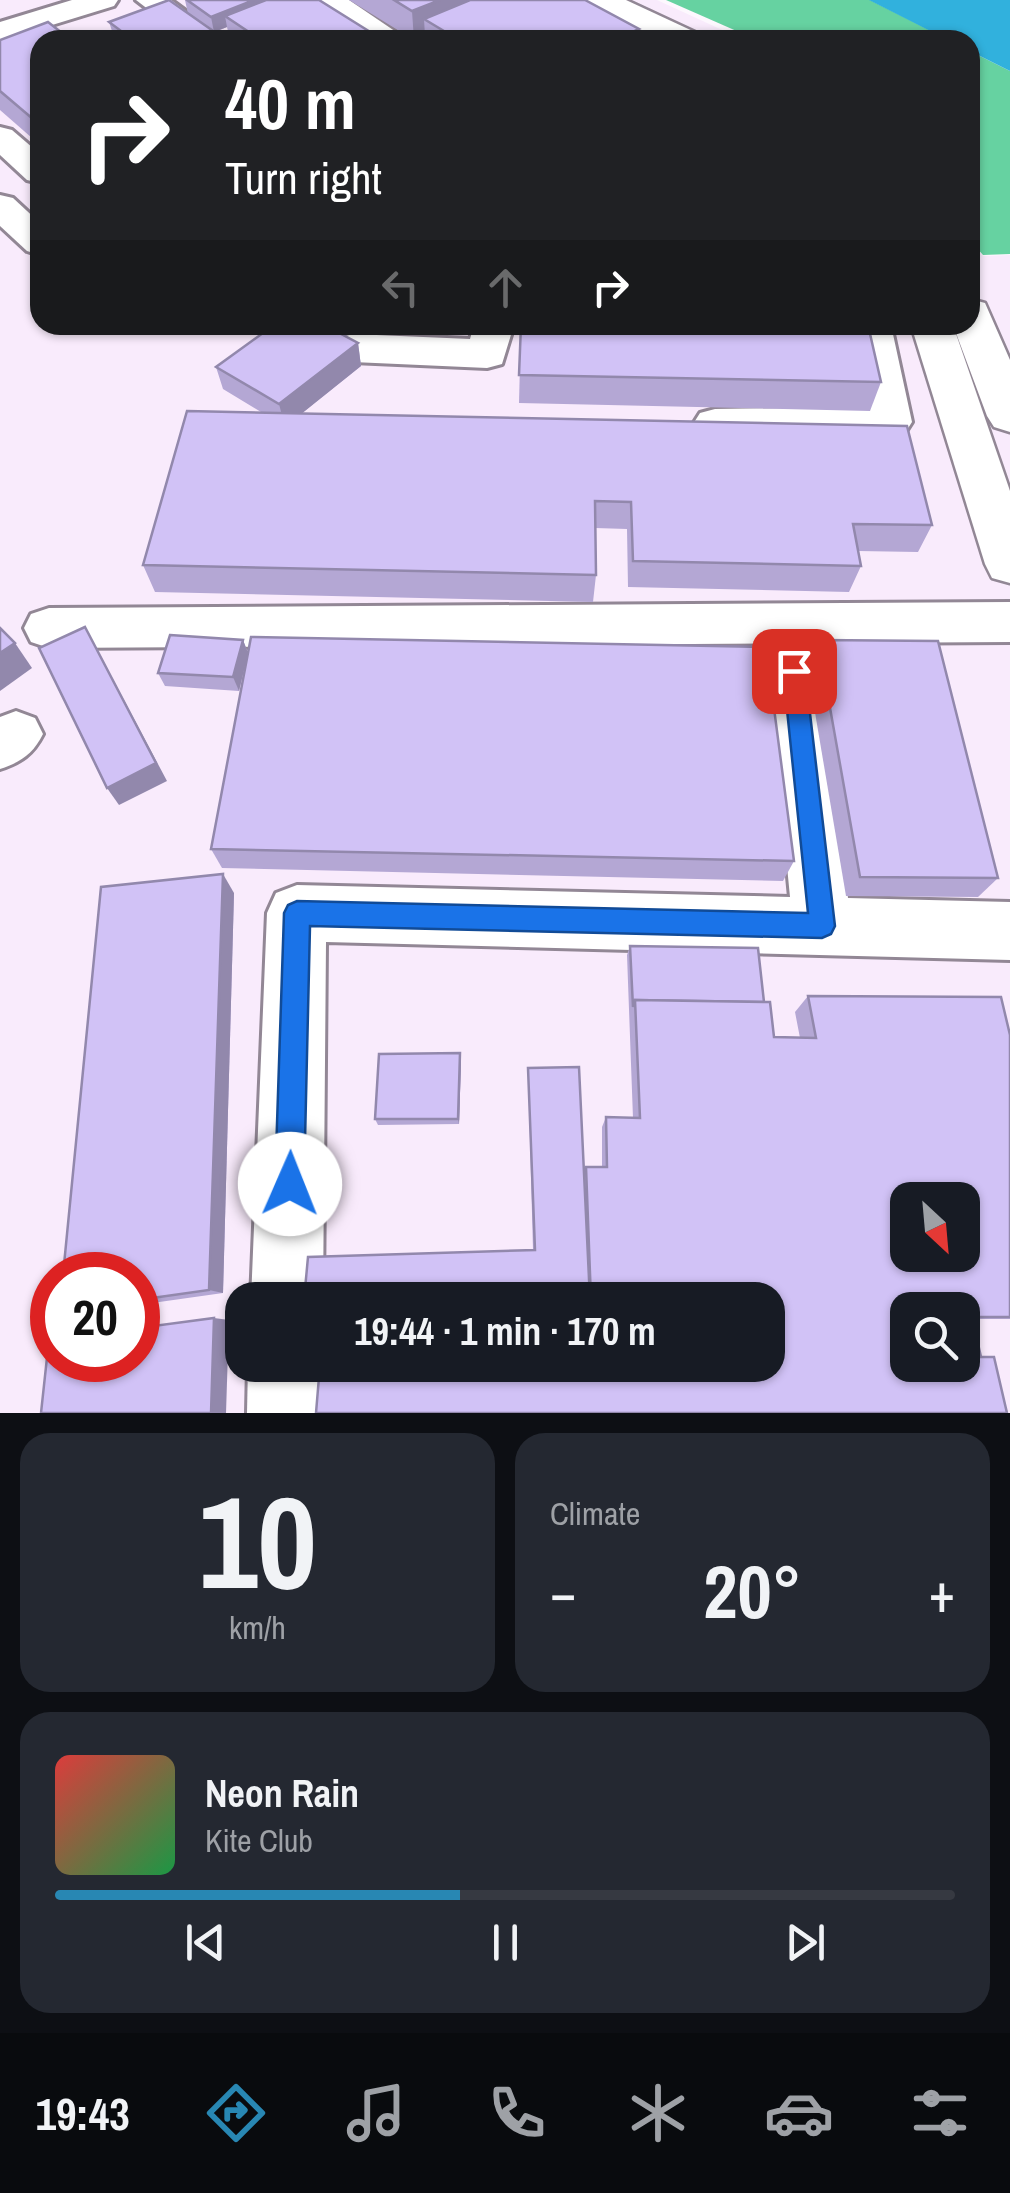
<!DOCTYPE html>
<html lang="en">
<head>
<meta charset="utf-8">
<style>
  body { margin:0; font-family:"Archivo Narrow",sans-serif; background:#242831; color:#f1f3f6; height:100vh; display:flex; flex-direction:column; font-size:38px; white-space:nowrap }
  * { box-sizing:border-box; margin:0 }
  p { font-size:32px; color:#9ea1a6 }
  .icon { flex:none; width:55px; height:55px; fill:none; stroke:currentColor; stroke-width:2; stroke-linecap:round; stroke-linejoin:round }
  .map { position:relative; height:1413px; overflow:hidden }
  .drawer { display:flex; flex-direction:column; gap:20px; padding:20px; background:#0d0f14; flex:1 }
  .drawer>* { flex:none }
  .top-card { position:absolute; left:30px; top:30px; width:950px; height:305px; border-radius:30px; box-shadow:0 2px 8px #0004; background:#202124; color:#fff; overflow:hidden }
  .needle { width:65px; rotate:154deg }
  .fabs { position:absolute; left:890px; top:1182px; display:grid; gap:20px }
  .fabs a { display:grid; place-items:center; width:90px; height:90px; border-radius:20px; background:#171b24; box-shadow:0 2px 8px #0004; font-size:50px }
  .speed { position:absolute; left:30px; top:1252px; display:flex; gap:20px; font-size:50px; font-weight:700; text-align:center }
  .speed>* { display:grid; place-content:center; width:130px; height:130px; border-radius:50%; background:#171b24; box-shadow:0 2px 8px #0004; line-height:1 }
  .speed .limit { border:15px solid #d22; background:#fff; color:#111 }
  .pin { position:absolute; display:grid; place-items:center; width:85px; height:85px; color:#fff; margin:-42px; border-radius:20px; box-shadow:0 5px 15px #0006 }
  .me { position:absolute; width:110px; margin:-55px; rotate:1deg; stroke-linejoin:round; filter:drop-shadow(0 0 8px #0008) }
  .turn { display:flex; align-items:center; gap:35px; height:210px; padding:0 30px; font-size:45px }
  .turn .icon { width:130px; height:130px; stroke-width:2.5 }
  .turn b { display:block; font-size:70px; line-height:85px }
  .lanes { display:flex; align-items:center; height:95px; padding:0 30px; background:#0003; justify-content:center; gap:50px; direction:ltr }
  .lanes .off { opacity:.35 }
  .big { font-size:75px; font-weight:700; line-height:1.1 }
  .drawer .widget { flex:1; display:flex; flex-direction:column; justify-content:center; gap:15px; min-width:0; padding:0 35px; border-radius:30px; background:#242831 }
  .drawer .dial { align-items:center; gap:0 }
  .dial b { font-size:130px; line-height:1 }
  .song { display:flex; align-items:center; gap:30px }
  .cover { width:120px; height:120px; border-radius:15px; background:linear-gradient(135deg,hsl(0 70% 55%),hsl(140 70% 35%)) }
  .played { height:10px; border-radius:5px; background:linear-gradient(90deg,#2887b3 45%,#363941 45%) }
  .keys { display:flex; justify-content:space-around; direction:ltr }
  .heat { display:flex; justify-content:space-between; align-items:center; font-size:55px; direction:ltr }
  .drawer .tiles { flex:1; display:grid; gap:20px; grid-template-columns:1fr 1fr }
  .widget:last-child { grid-column:span 2 }
  .trip { position:absolute; left:225px; top:1282px; width:560px; height:100px; border-radius:30px; background:#171b24; box-shadow:0 2px 8px #0004; font-weight:700; line-height:100px; text-align:center }
  .tab-bar { display:flex; height:160px; justify-content:space-around; align-items:center; background:#090b0e; color:#9ea1a6 }
  .tab-bar .icon { width:70px; height:70px }
  .tab-bar .selected { color:#2887b3 }
  .tab-bar b { font-size:45px; color:#f1f3f6 }
  .map>svg:first-child { display:block }
  .built { fill:#f9ebfc; fill-rule:evenodd }
  .forest { fill:#66d2a1 }
  .water { fill:#31b1dd }
  .lines { fill:none; stroke-linecap:round; stroke-linejoin:round }
  .minor-casing { stroke:#928795; stroke-width:6 }
  .major-casing { stroke:#928795; stroke-width:5 }
  .minor { fill:#fff; fill-rule:evenodd }
  .major { fill:#fff; fill-rule:evenodd }
  .wall { fill:#b4a7d4 }
  .shaded-wall { fill:#9288ac }
  .building { fill:#d1c2f6; stroke:#9288ac; stroke-width:2.5; fill-rule:evenodd }
  .route { fill:#1a73e8; stroke:#114b97; stroke-width:2.5 }
</style>
</head>
<body>
<div class="map">
<svg width="1010" height="1413" viewBox="0 0 1010 1413">
  <rect width="100%" height="100%" fill="#fdf8fe"/>
  <path class="built" d="M0,0H657L744,40H40V325H970V241L983,256L1010,255V1413H0ZM908,1200H962V1255H908ZM52,1275H138V1360H52ZM242,1300H768V1365H242ZM908,1310H962V1365H908Z"/>
  <g class="forest">
    <path d="M666,0H870L949,40H757Z"/>
    <path d="M970,51L1010,71V254L983,255L970,240Z"/>
  </g>
  <path class="water" d="M869,0H1010V71L970,51V40H948Z"/>
  <g class="lines">
    <defs>
      <g id="minor">
        <path d="M72,0H118L114,6L0,41V22Z"/>
        <path d="M136,0H171L225,40H188Z"/>
        <path d="M313,0H349L408,40H370Z"/>
        <path d="M0,127L12,130L40,154V183L27,180L0,155Z"/>
        <path d="M0,195L13,198L40,223V255L27,251L0,226Z"/>
        <path d="M474,325H514L502,364L487,368L353,362L338,358L332,348L338,338L353,334L470,339Z"/>
        <path d="M851,325H891L912,422L905,433L890,437L715,439L700,435L693,424L700,413L715,409L866,407Z"/>
        <path d="M1010,602V642L49,648L31,642L24,628L31,614L49,608Z"/>
        <path d="M794,650L812,656L820,671L848,898L1010,902V960L326,942L323,1300H251L267,913L276,893L297,885L790,897L768,671L776,656Z"/>
        <path d="M16,711L35,718L43,734C33,754 21,762 0,769V717Z"/>
        <path d="M248,1365H322L321,1413H247Z"/>
      </g>
      <g id="major">
        <path d="M585,0H626L697,33L701,40H659L590,7Z"/>
        <path d="M970,299L985,303L1010,360V432L994,427L987,416L953,325H970Z"/>
        <path d="M911,325H953L1010,491V583L992,578L985,564Z"/>
      </g>
    </defs>
    <use href="#minor" class="minor-casing"/>
    <use href="#major" class="major-casing"/>
    <use href="#minor" class="minor"/>
    <use href="#major" class="major"/>
  </g>
  <g class="wall">
    <path d="M185,0H319L383,40H230L227,27L215,32L226,40H115L109,22L188,14Z"/>
    <path d="M349,0H585L638,40H425V36L414,40Z"/>
    <path d="M0,40H40V145L0,110Z"/>
    <path d="M521,325L881,382L870,411L519,403Z"/>
    <path d="M358,343L361,366L302,413L932,525L918,552L858,551L861,566L849,592L628,587L627,529L595,528L596,575L593,602L155,592L143,565L261,412L223,389L216,367Z"/>
    <path d="M243,640L248,653L239,691L165,686L158,673Z"/>
    <path d="M818,640L998,878L978,897L846,896L807,665Z"/>
    <path d="M211,849L794,861L783,881L222,868Z"/>
    <path d="M234,893L223,1293L138,1305V1275Z"/>
    <path d="M630,946L764,1002L774,1037L800,1038L795,1012L808,996L1010,1035V1319H973L533,1250L528,1068L584,1171L586,1167H602V1127L606,1117L633,1118L627,955Z"/>
    <path d="M461,1061L459,1124L378,1125L375,1119Z"/>
  </g>
  <g class="shaded-wall">
    <path d="M254,0H285L225,16L227,27L214,32L211,17Z"/>
    <path d="M440,0H509L424,19L425,36L414,40L412,11Z"/>
    <path d="M639,29L638,40H616Z"/>
    <path d="M358,343L361,366L285,427L279,404Z"/>
    <path d="M85,627L167,781L119,805L107,788Z"/>
    <path d="M243,640L248,653L239,691L233,677Z"/>
    <path d="M15,643L32,668L0,691V653Z"/>
    <path d="M223,874L234,893L223,1293L209,1290Z"/>
    <path d="M460,1053L461,1061L459,1124L458,1119Z"/>
    <path d="M214,1318L229,1320L226,1413H211Z"/>
  </g>
  <g class="building">
    <path d="M169,0L226,40H133L109,22Z"/>
    <path d="M187,0H254L211,17Z"/>
    <path d="M266,0H319L383,40H261L225,16Z"/>
    <path d="M394,0H440L412,11Z"/>
    <path d="M470,0H585L639,29L616,40H459L424,19Z"/>
    <path d="M48,22L71,40H40V125L0,91V40Z"/>
    <path d="M274,325H324L358,343L279,404L216,367Z"/>
    <path d="M521,325H868L881,382L519,375Z"/>
    <path d="M187,411L907,426L932,525L853,524L861,566L633,561L631,502L595,501L596,575L143,565Z"/>
    <path d="M85,627L156,763L107,788L39,648Z"/>
    <path d="M0,628L15,643L0,653Z"/>
    <path d="M170,635L243,640L233,677L158,673Z"/>
    <path d="M251,637L766,647L794,861L211,849Z"/>
    <path d="M818,640L938,641L998,878L860,877Z"/>
    <path d="M223,874L209,1290L138,1300V1275H63L101,887Z"/>
    <path d="M630,946L758,948L764,1002L635,1000L633,1007Z"/>
    <path d="M808,996L1001,997L1010,1035V1317H972L981,1357H994L1007,1413H316L320,1365H768V1300H591L586,1167H607L606,1117L640,1118L635,1000L770,1002L774,1037L816,1038ZM908,1200H962V1255H908ZM908,1310H962V1365H908Z"/>
    <path d="M460,1053L458,1119H375L379,1054Z"/>
    <path d="M579,1067L590,1300H304L308,1257L535,1250L528,1068Z"/>
    <path d="M214,1318L211,1413H41L49,1339H52V1360H138V1328Z"/>
  </g>
  <path class="route" d="M794,662L805,671L835,926L831,934L822,938L310,926L304,1184L300,1194L290,1199L279,1194L275,1184L284,913L288,905L297,901L808,913L783,671Z"/>
</svg>
<div class="fabs">
<a><svg class="needle" viewBox="-14 -14 28 28"><path d="M0-13l5 13h-10z" fill="#e53935"/><path d="M0 13l5-13h-10z" fill="#9ea1a6"/></svg></a>
<a><svg class="icon" aria-label="search" viewBox="0 0 24 24"><circle cx="10" cy="10" r="6"/><path d="M15 15l6 6"/></svg></a>
</div>
<div class="speed"><div class="limit">20</div></div>
<div class="pin" style="left:794px;top:671px;background:#d93025"><svg class="icon" aria-label="arrive" viewBox="0 0 24 24"><path d="M6 21V4h12l-3 4 3 4H6"/></svg></div>
<svg class="me" style="left:290px;top:1184px" viewBox="-20 -20 40 40"><circle r="19" fill="#fff"/><path d="M0-13L10 11 0 6-10 11z" fill="#1a73e8"/></svg>
<div class="trip">19:44 · 1 min · 170 m</div>
<div class="top-card">
<div class="turn"><svg class="icon" aria-label="right" viewBox="0 0 24 24"><path d="M7 20v-9h11M14 6l5 5-5 5"/></svg><div><b>40 m</b>Turn right</div></div>
<div class="lanes"><svg class="icon off" aria-label="left" viewBox="0 0 24 24"><path d="M17 20v-9H6M10 6l-5 5 5 5"/></svg><svg class="icon off" aria-label="ahead" viewBox="0 0 24 24"><path d="M12 20V5M6 11l6-6 6 6"/></svg><svg class="icon" aria-label="right" viewBox="0 0 24 24"><path d="M7 20v-9h11M14 6l5 5-5 5"/></svg></div>
</div>
</div>
<section class="drawer">
<div class="tiles">
<div class="widget dial"><b>10</b><p>km/h</p></div>
<div class="widget"><p>Climate</p>
<div class="heat"><a>−</a><b class="big">20°</b><a>+</a></div>
</div>
<div class="widget">
<div class="song"><i class="cover"></i><div><b>Neon Rain</b><p>Kite Club</p></div></div>
<div class="played"></div>
<div class="keys"><svg class="icon" aria-label="previous" viewBox="0 0 24 24"><path d="M18 5L8 12l10 7zM5 5v14"/></svg><svg class="icon" aria-label="pause" viewBox="0 0 24 24"><path d="M8 5v14M16 5v14"/></svg><svg class="icon" aria-label="next" viewBox="0 0 24 24"><path d="M6 5l10 7-10 7zM19 5v14"/></svg></div>
</div>
</div>
</section>
<nav class="tab-bar">
<b>19:43</b>
<svg class="icon selected" aria-label="directions" viewBox="0 0 24 24"><path d="M12 3l9 9-9 9-9-9zM9 14v-3h6M13 9l2 2-2 2"/></svg>
<svg class="icon" aria-label="music" viewBox="0 0 24 24"><path d="M9 18V5l10-2v13"/><circle cx="6" cy="18" r="3"/><circle cx="16" cy="16" r="3"/></svg>
<svg class="icon" aria-label="phone" viewBox="0 0 24 24"><path d="M5 4h4l2 5-3 2q2 4 5 5l2-3 5 2v4C11 20 4 13 5 4z"/></svg>
<svg class="icon" aria-label="climate" viewBox="0 0 24 24"><path d="M12 3v18M4 7l16 10M4 17L20 7"/></svg>
<svg class="icon" aria-label="car" viewBox="0 0 24 24"><path d="M5 17H2v-5l4-1 3-4h7l3 4 3 1v5h-3M9 17h6M6 11h13"/><circle cx="7" cy="17" r="2"/><circle cx="17" cy="17" r="2"/></svg>
<svg class="icon" aria-label="filters" viewBox="0 0 24 24"><path d="M4 7h16M4 17h16"/><circle cx="9" cy="7" r="2"/><circle cx="15" cy="17" r="2"/></svg>
</nav>
</body>
</html>
